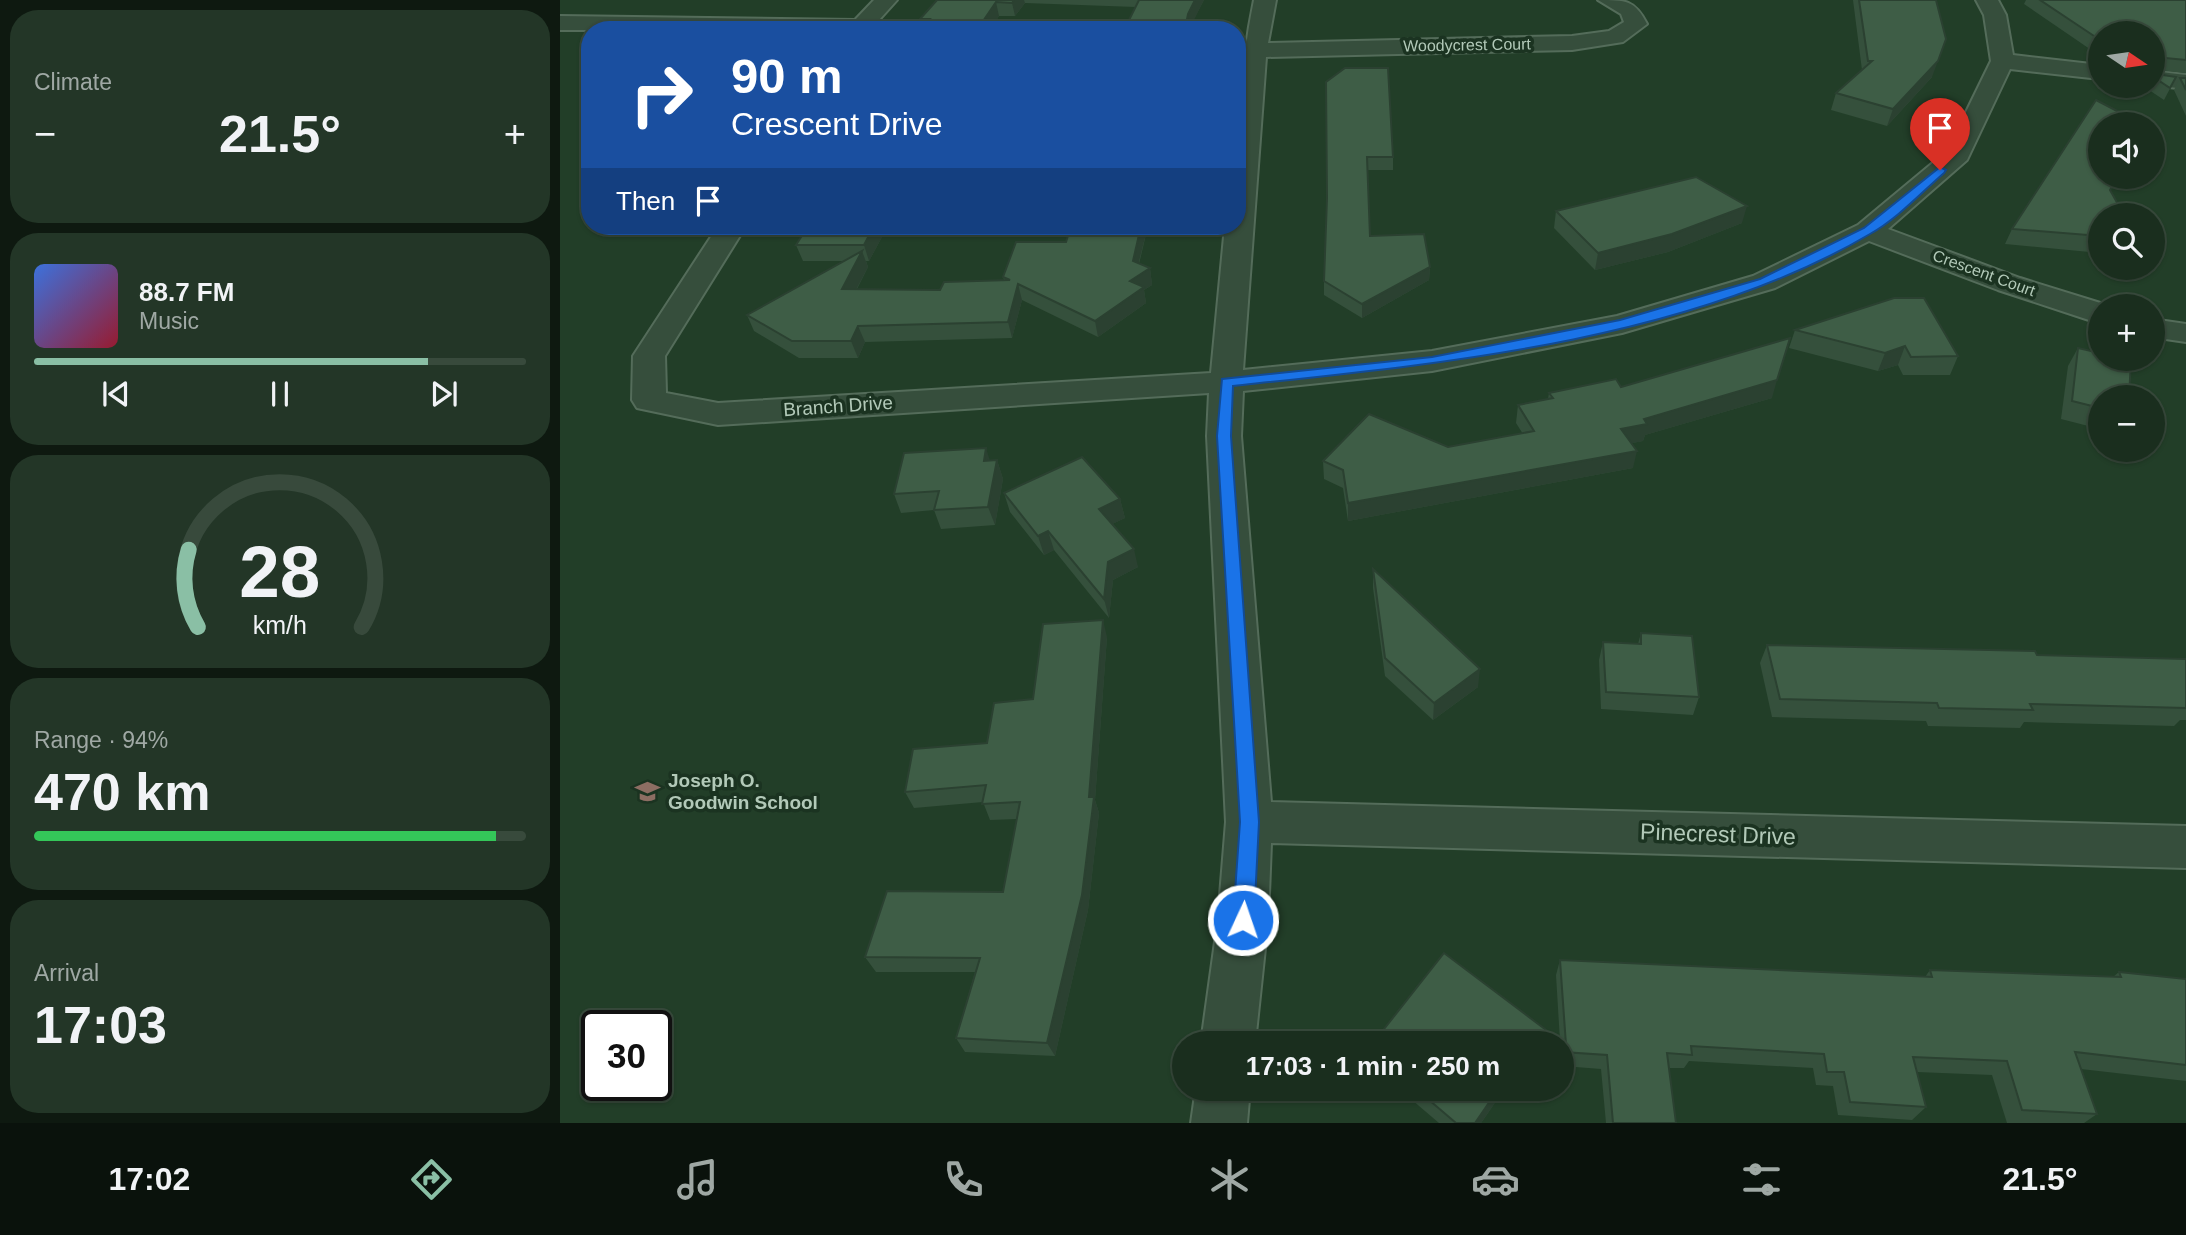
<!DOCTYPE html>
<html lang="en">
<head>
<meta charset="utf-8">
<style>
  body { margin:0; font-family:Arial,sans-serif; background:#233627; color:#f1f3f6; height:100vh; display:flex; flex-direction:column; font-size:26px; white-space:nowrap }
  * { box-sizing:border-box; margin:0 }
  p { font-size:23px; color:#9fa8a4 }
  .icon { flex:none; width:38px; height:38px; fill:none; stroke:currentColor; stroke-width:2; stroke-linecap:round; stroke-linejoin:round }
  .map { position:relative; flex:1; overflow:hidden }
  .details { display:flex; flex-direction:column; gap:10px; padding:10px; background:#0e1910; width:560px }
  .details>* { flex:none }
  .guide { position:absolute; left:21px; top:21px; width:665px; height:214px; border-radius:28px; box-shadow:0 2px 5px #0004,0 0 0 2px #384a3c; background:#1a4fa0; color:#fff; overflow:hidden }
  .needle { width:46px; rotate:103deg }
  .tools { position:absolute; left:1528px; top:21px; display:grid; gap:14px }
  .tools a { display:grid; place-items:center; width:77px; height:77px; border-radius:50%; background:#1a2e1e; box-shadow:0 2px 5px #0004,0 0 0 2px #384a3c; font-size:35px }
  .speed { position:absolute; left:21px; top:1010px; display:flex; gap:14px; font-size:35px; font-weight:700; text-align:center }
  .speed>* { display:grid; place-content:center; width:91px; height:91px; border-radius:50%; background:#1a2e1e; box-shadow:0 2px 5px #0004,0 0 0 2px #384a3c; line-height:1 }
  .speed .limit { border:4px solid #111; border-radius:10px; background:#fff; color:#111 }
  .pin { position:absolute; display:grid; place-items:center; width:60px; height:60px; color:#fff; margin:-72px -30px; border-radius:50% 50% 50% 0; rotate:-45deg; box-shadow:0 0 7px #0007 }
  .pin .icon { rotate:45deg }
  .me { position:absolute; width:77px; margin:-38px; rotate:3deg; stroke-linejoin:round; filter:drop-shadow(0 0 5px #0008) }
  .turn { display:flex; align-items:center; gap:24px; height:147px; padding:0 35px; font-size:32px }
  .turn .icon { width:91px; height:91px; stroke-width:2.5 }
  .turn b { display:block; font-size:49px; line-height:60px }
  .then { display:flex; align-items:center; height:66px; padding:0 35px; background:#0003; gap:14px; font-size:26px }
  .big { font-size:52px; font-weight:800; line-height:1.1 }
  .details .widget { flex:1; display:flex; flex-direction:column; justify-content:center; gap:10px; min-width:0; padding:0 24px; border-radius:28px; background:#233627 }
  .details .dial { align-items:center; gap:0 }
  .dial svg { height:182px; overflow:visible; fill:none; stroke:#384a3c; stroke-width:7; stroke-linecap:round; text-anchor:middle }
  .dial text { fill:#f1f3f6; stroke:none }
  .song { display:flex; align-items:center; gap:21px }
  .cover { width:84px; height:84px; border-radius:10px; background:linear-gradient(135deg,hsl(220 70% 55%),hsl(350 70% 35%)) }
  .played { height:7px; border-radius:4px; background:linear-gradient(90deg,#8abfa5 80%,#384a3c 80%) }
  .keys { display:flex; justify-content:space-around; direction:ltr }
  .heat { display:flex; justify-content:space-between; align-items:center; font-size:38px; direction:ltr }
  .charge { height:10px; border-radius:5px; background:linear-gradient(90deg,#34c759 94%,#384a3c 0) }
  .trip { position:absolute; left:612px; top:1031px; width:402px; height:70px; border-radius:35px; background:#1a2e1e; box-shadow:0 2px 5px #0004,0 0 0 2px #384a3c; font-weight:800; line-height:70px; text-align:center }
  .dock { display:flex; height:112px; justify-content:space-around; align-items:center; background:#0a120c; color:#9fa8a4 }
  .dock .icon { width:49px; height:49px }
  .dock .on { color:#8abfa5 }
  .dock b { font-size:32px; color:#f1f3f6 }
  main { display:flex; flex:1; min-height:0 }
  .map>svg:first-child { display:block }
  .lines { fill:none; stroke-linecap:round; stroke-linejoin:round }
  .minor-casing { stroke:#546c5a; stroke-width:4 }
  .minor { fill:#364e3c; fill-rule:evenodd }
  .wall { fill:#35503c }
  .shaded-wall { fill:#2b4131 }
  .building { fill:#3e5d46; stroke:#2b4131; stroke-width:2 }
  .route { fill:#1a73e8; stroke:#114b97; stroke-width:2 }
  .labels { text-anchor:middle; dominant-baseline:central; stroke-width:7; stroke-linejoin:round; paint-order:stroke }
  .far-street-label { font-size:16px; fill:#b2c9b8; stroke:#1b3321 }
  .street-label { font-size:19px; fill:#b2c9b8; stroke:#1b3321 }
  .poi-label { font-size:19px; font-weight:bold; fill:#b2c9b8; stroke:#1b3321; text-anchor:start }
  .near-street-label { font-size:23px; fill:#b2c9b8; stroke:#1b3321 }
</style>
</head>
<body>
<main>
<section class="details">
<div class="widget"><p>Climate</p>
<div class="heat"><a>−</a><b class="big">21.5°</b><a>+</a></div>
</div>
<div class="widget">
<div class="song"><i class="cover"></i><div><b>88.7 FM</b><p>Music</p></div></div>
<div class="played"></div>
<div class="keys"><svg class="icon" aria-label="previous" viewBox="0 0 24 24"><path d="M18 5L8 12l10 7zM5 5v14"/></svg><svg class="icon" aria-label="pause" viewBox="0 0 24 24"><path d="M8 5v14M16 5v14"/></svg><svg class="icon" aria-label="next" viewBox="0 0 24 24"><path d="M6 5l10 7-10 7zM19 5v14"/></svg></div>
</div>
<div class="widget dial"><svg viewBox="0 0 100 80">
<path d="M14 69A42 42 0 1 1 86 69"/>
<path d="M14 69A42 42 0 0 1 10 35" stroke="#8abfa5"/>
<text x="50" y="56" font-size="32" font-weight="700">28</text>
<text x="50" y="72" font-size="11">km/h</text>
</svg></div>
<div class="widget"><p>Range · 94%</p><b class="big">470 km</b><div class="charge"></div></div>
<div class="widget"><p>Arrival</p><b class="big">17:03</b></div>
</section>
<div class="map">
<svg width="1626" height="1123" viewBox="0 0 1626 1123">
  <rect width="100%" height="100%" fill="#223e28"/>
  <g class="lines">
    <defs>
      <g id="minor">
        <path d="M314,0H337L310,30H0V16L295,20Z"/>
        <path d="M694,0H716L708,43L1012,36L1049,31L1064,22L1061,14L1038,0C1066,0 1075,0 1087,24L1063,42L1012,50L706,57L683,370L872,351L1057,316L1193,276L1298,225L1387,151L1431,61L1424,15L1416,0H1438L1446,15L1453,55L1540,65V79L1450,69L1407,160L1328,229L1460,278L1550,306H1540V322L1529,320L1438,290L1309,241L1215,288L1062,333L872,371L683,391L681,436L711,802L1626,826V868L711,843L708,920L695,1043H641L658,920L666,822L647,436L649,393L158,425L77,408L72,400L73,356L158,226H186L105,356L106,393L158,403L651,373L665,226H677C677,147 678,77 694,0Z"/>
        <path d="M1592,71L1626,75V89L1592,85Z"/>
        <path d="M1592,319L1626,324V342L1592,337Z"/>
        <path d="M636,1088H690L687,1123H631Z"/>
      </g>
    </defs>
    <use href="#minor" class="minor-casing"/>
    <use href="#minor" class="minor"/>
  </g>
  <g class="wall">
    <path d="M377,0H644L629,28L576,7L465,3L455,16H439L430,30H363L360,19Z"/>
    <path d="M1293,0H1376L1372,77L1327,126L1271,110L1276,93L1302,70Z"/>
    <path d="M1466,0H1626V73L1596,70V74L1616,77L1604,100L1583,86H1592V33H1540V56L1464,4Z"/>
    <path d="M1620,78H1626V116L1614,90Z"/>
    <path d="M766,82L833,157V170H807L810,236L870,267L869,280L802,318L764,295V281L767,198Z"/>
    <path d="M1540,177H1559L1550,191L1540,215V253L1445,244L1452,229Z"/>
    <path d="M996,211L1182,223L1108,252L1035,270L994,228Z"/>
    <path d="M248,226H328L309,261H306L308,267L297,289L380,290L444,280L443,277L506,242L511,226H588L579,264L590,268L592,285L584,290L586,303L538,337L462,300L452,338L305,342L298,358H239L194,331L187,315L284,261H243L236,245Z"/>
    <path d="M1334,298L1398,356L1390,375H1343L1338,365L1318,371L1229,348L1235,330Z"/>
    <path d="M1518,348L1540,397V429L1501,419L1508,366Z"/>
    <path d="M1061,387L1212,398L1085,435L1083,441L1072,443L1073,468L788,521L783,488L764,479L763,461L888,447L963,434L956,423L958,405L988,399L989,393Z"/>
    <path d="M437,460L443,479L435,525L381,529L374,510L341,513L334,494L430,461Z"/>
    <path d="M444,493L560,499L565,518L552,524L578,567L553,580L549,618L494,550L484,555L450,512Z"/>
    <path d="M813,569L918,687L873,720L825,676L813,588Z"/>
    <path d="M1081,633L1139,697L1133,715L1041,709L1039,660L1043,642L1078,644Z"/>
    <path d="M547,637L535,800L539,813L528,910L495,1056L405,1052L396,1038L415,972H316L305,957L443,892L457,819L430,820L423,802L354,808L345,792L427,743L473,699Z"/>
    <path d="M1207,645L1477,655L1626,659V720H1620L1614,726L1464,722L1460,728L1368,726L1366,721L1212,717L1200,663Z"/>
    <path d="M1000,960L1365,977L1370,970L1553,977L1559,972L1626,979V1081L1521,1069L1537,1114L1524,1123H1447L1432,1075L1357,1072L1366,1107L1352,1120L1278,1115L1273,1086L1256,1085L1253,1068L1129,1061L1124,1068H1109L1116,1123H1046L1041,1069L1003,1066V1043L1000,1041L996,975Z"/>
    <path d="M838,1088H945L921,1123H879Z"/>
  </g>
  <g class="shaded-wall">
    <path d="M454,0H464L465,3L455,16L452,3Z"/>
    <path d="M635,0H644L629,30H625L628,14Z"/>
    <path d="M436,2L439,16L430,30H417Z"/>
    <path d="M1378,61L1372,77L1327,126L1333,109Z"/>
    <path d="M1187,206L1182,223L1108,252L1035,270L1038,253Z"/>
    <path d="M314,226H328L309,261L304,245Z"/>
    <path d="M581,226H588L575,277L573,261Z"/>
    <path d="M302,251L308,267L288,305L282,289Z"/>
    <path d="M870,267L869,280L802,318V304Z"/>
    <path d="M590,268L592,285L584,290L586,303L538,337L535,321L570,281Z"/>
    <path d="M458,284L462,300L452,338L448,322Z"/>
    <path d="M298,326L305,342L298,358L291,341Z"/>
    <path d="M1345,346L1338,365L1318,371L1325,353Z"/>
    <path d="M1217,380L1212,398L1085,435L1083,441L1058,446L1061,429L1084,419Z"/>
    <path d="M426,448L432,467L424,461Z"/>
    <path d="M1077,451L1073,468L788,521V503Z"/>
    <path d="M437,460L443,479L435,525L428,507Z"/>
    <path d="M560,499L565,518L544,528L539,509Z"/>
    <path d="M488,531L494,550L484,555L478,536Z"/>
    <path d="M574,549L578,567L553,580L549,618L544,599L548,562Z"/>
    <path d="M543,620L547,637L535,800L539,813L528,910L495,1056L487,1043L529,797Z"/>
    <path d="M920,669L918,687L873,720L874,703Z"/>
    <path d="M939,1088H945L921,1123H915Z"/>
  </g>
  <g class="building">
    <path d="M377,0H454L452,3L436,2L417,30H364L370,19H360Z"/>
    <path d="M579,0H635L628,14L625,30H564Z"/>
    <path d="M1299,0H1376L1386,39L1378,61L1333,109L1276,93L1312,61H1308Z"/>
    <path d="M1480,0H1626V60L1596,57V74L1616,77L1610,88L1592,76V33H1540V40Z"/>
    <path d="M785,68H828L833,157H807L810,236L864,234L870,267L802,304L764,281L767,198L766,82Z"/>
    <path d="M1620,78H1626V90Z"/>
    <path d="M1536,100L1582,124H1540V177H1558L1550,190L1564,215H1540V236L1452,229Z"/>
    <path d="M1136,177L1187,206L1112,234L1038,253L996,211Z"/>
    <path d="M248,226H314L304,245H236Z"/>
    <path d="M511,226H581L573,261L590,268L570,281L584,287L535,321L458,284L448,322L298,326L291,341H232L187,315L302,251L282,289L380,290L384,282L450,280L443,277L456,242H506Z"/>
    <path d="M1334,298H1364L1398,356L1351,357L1345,346L1325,353L1235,330Z"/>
    <path d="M1230,338L1217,380L1084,419L1087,424L1061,429L1077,451L788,503L783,470L763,461L809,414L888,447L974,431L958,405L993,398L989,393L1056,379L1061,387Z"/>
    <path d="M1518,348L1540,353V359H1563L1571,361L1569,397H1540V408L1512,401Z"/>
    <path d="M426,448L424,461L437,460L428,507L374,510L379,491L334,494L344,453Z"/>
    <path d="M522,457L560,499L539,509L574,549L548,562L544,599L488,531L478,536L444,493Z"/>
    <path d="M813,569L920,669L874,703L825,658Z"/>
    <path d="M543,620L529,797H534L522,895L487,1043L396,1038L420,958L305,957L327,891L443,892L460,802L422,804L426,785L345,792L353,749L427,743L434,703L473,699L483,624Z"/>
    <path d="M1081,633L1132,636L1139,697L1046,692L1043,642L1081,644Z"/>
    <path d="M1207,645L1475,651L1477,655L1626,659V708L1470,704L1473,710L1379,708L1377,703L1220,699Z"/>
    <path d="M884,953L1006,1045L1000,960L1372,977L1370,970L1561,977L1559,972L1626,979V1065L1515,1052L1537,1114L1462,1110L1447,1061L1353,1057L1366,1107L1290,1102L1284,1072H1267L1264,1054L1131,1046L1132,1055L1107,1053L1116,1123H1053L1047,1055L1003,1052V1043H813Z"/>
    <path d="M855,1088H939L915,1123H896Z"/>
  </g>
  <path class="route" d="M1380,167L1386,170L1384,173C1361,193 1337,219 1310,234C1129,341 880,364 673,386L671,436L699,822L694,920L691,927L683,930L676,927L673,920L680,822L657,436L662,379L872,357L1060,320L1200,279L1304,228Z"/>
  <defs>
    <symbol id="school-bare" viewBox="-9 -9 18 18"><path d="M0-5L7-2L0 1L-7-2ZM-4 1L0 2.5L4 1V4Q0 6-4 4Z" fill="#8d6e63" stroke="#1b3321" stroke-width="2.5" paint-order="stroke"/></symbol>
  </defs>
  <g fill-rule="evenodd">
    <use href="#school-bare" x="70" y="774" width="35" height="35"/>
  </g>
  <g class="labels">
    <g class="far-street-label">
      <text transform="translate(907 45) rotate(-1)">Woodycrest Court</text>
      <text transform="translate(1424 273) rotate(20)">Crescent Court</text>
    </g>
    <g class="street-label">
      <text transform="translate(278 406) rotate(-4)">Branch Drive</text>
    </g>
    <g class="poi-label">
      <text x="108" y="780">Joseph O.<tspan x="108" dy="22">Goodwin School</tspan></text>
    </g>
    <g class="near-street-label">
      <text transform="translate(1158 834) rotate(2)">Pinecrest Drive</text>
    </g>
  </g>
</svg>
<div class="tools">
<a><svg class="needle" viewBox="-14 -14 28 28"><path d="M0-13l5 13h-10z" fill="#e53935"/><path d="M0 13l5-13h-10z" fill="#9fa8a4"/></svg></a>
<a><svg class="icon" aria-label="sound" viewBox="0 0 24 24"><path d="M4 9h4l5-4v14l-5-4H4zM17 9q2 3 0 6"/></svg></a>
<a><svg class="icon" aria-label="search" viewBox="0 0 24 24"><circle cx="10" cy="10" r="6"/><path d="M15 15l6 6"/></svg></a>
<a>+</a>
<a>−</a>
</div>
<div class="speed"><div class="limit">30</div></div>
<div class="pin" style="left:1380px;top:170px;background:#d93025"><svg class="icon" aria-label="arrive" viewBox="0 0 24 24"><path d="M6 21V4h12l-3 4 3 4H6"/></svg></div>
<svg class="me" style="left:683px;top:920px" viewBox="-20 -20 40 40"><circle r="17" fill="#1a73e8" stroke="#fff" stroke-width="3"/><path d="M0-11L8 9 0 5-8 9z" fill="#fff"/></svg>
<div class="trip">17:03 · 1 min · 250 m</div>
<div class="guide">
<div class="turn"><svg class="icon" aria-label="right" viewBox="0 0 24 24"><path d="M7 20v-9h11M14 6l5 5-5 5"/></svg><div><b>90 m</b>Crescent Drive</div></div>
<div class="then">Then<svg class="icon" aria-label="arrive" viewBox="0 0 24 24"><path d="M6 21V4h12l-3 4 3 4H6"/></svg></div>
</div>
</div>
</main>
<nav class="dock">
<b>17:02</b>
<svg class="icon on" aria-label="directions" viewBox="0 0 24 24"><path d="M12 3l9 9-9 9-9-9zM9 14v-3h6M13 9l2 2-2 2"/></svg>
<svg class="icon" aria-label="music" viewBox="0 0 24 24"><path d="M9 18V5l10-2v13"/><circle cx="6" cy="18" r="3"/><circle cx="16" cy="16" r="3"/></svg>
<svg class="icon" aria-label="phone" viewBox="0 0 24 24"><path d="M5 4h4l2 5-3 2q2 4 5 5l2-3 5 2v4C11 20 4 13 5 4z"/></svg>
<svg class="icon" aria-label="climate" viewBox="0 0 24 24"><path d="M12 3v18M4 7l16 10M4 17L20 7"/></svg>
<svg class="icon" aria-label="car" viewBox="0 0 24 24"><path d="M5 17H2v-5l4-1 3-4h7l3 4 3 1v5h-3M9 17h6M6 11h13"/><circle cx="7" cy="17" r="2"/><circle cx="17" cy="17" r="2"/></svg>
<svg class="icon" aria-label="filters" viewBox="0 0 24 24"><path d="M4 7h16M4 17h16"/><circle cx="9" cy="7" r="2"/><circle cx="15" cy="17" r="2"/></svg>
<b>21.5°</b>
</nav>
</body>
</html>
